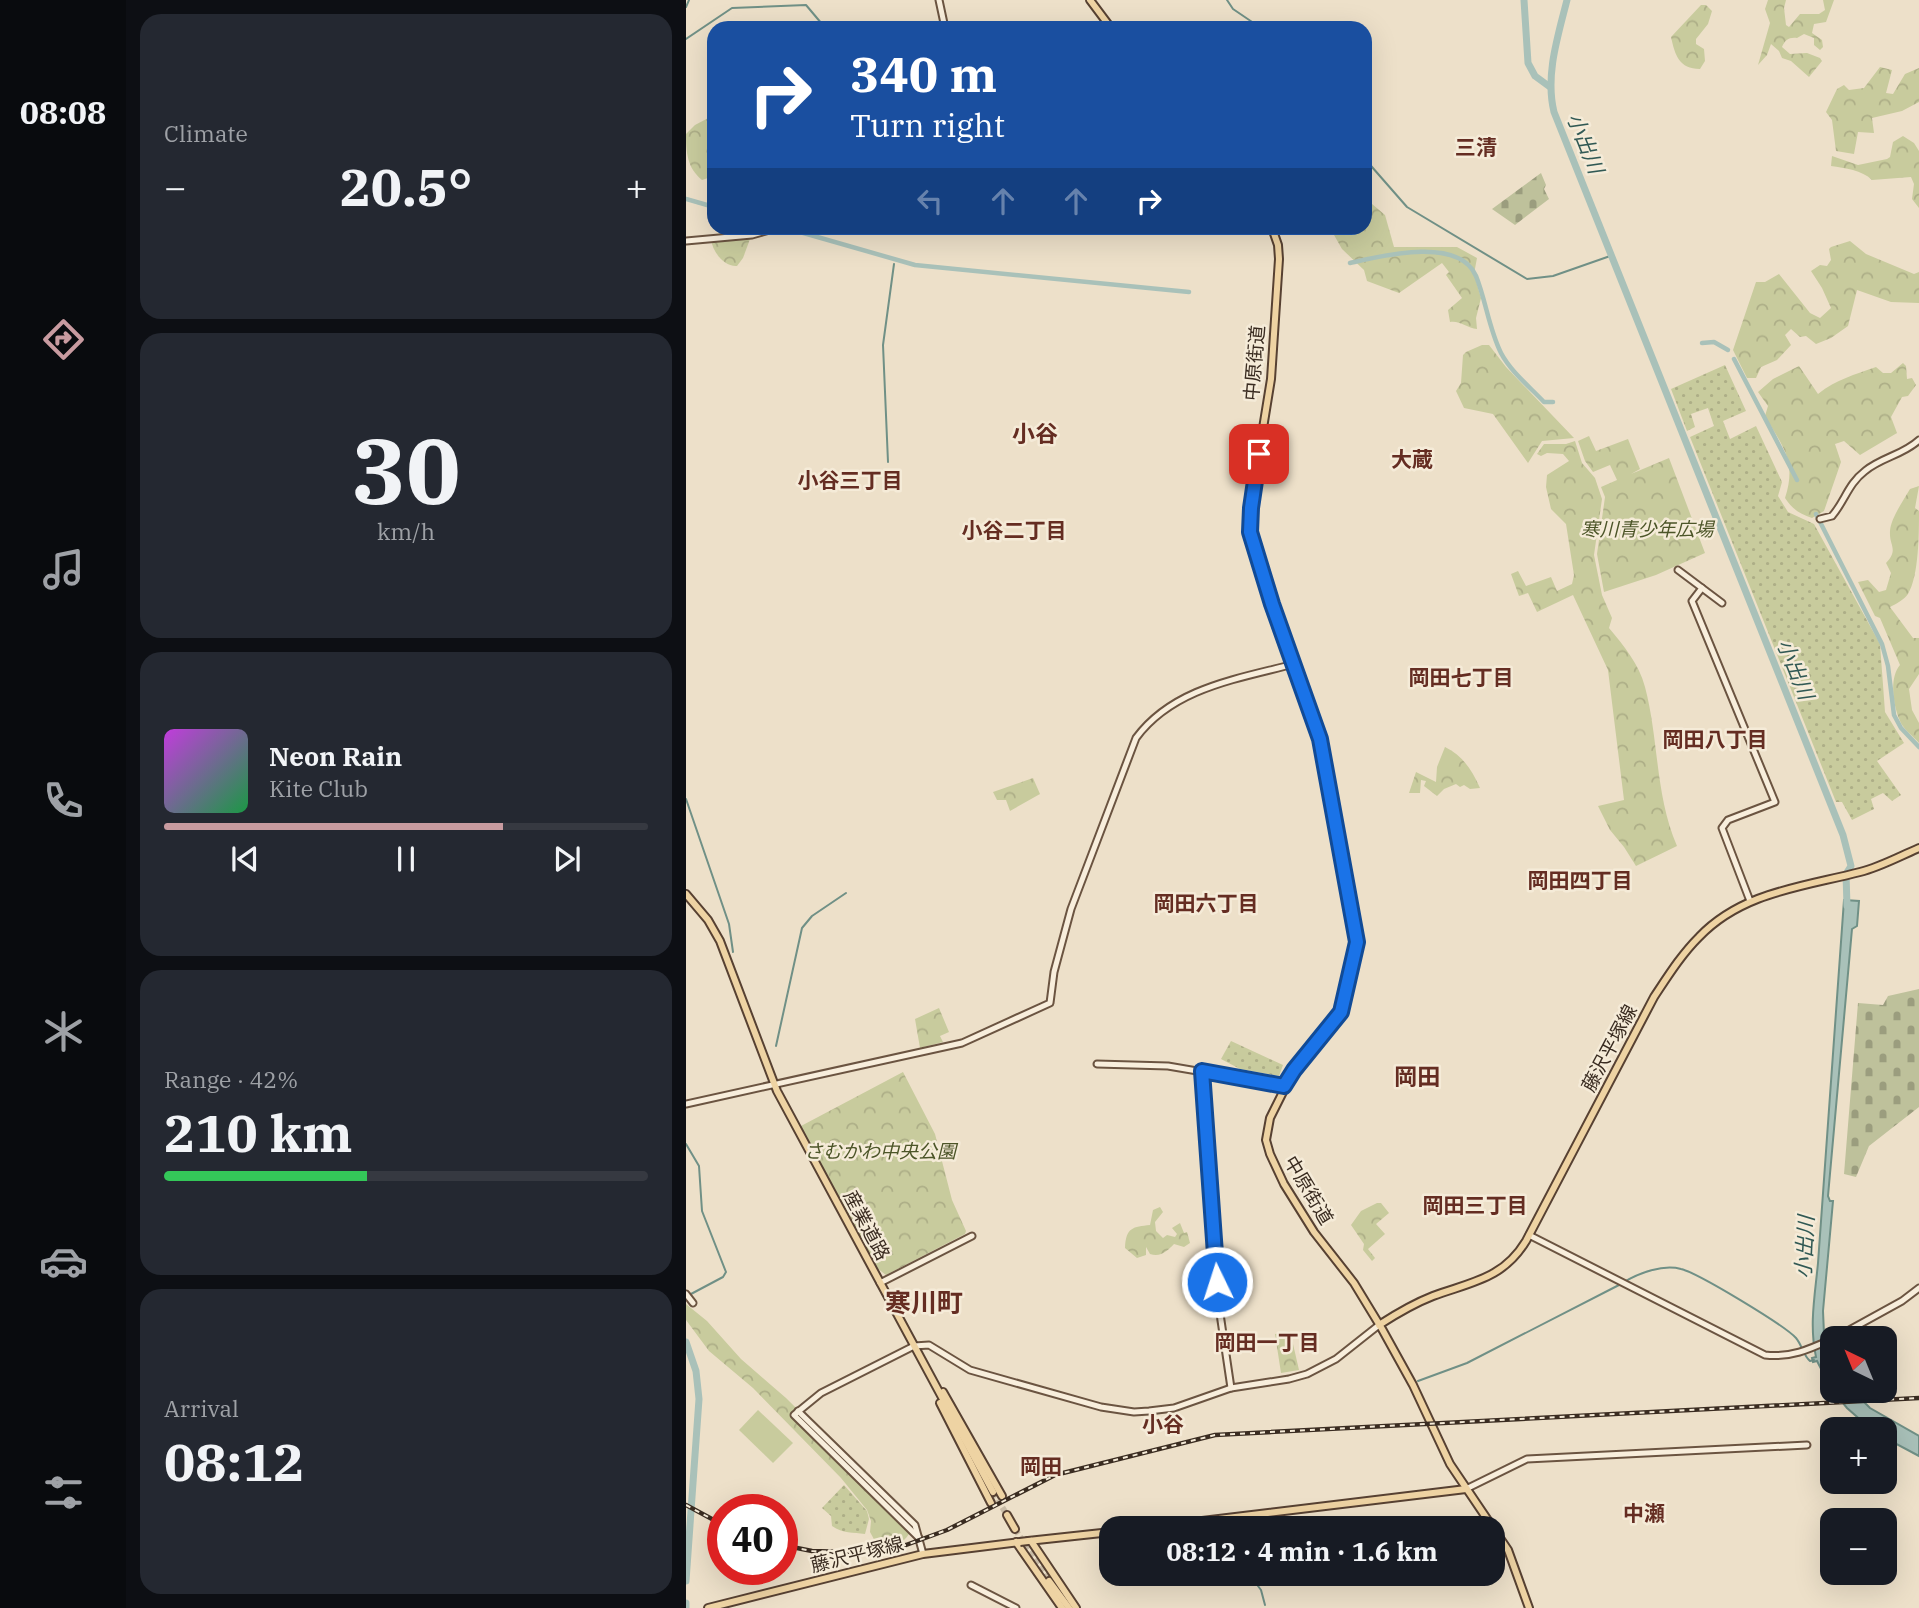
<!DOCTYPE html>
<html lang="en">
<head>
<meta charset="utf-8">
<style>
  body { margin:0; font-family:"IBM Plex Serif","Noto Sans JP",serif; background:#242831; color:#f1f3f6; height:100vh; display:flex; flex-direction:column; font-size:26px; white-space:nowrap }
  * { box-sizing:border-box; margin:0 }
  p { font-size:23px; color:#9ea1a6 }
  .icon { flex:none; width:38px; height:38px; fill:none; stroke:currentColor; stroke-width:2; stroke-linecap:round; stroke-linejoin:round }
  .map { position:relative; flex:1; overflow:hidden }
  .drawer { display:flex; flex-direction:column; gap:14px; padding:14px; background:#0d0f14; width:560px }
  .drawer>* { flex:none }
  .top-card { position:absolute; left:21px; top:21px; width:665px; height:214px; border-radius:21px; box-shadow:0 7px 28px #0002; background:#1a4fa0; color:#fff; overflow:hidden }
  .needle { width:46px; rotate:317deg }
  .fabs { position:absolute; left:1134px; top:1326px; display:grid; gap:14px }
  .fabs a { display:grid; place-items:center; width:77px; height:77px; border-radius:14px; background:#171b24; box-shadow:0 7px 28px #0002; font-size:35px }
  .speed { position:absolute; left:21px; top:1494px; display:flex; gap:14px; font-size:35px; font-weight:700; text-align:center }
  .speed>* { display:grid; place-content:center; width:91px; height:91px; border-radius:50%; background:#171b24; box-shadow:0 7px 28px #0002; line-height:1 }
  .speed .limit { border:10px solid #d22; background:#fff; color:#111 }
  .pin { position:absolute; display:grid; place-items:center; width:60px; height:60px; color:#fff; margin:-30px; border-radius:14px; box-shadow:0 4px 10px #0006 }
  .me { position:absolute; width:77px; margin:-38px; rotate:356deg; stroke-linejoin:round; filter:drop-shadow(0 0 5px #0008) }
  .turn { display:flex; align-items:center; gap:24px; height:147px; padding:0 28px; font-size:32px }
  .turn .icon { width:91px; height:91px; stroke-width:2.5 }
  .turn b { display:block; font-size:49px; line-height:60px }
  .lanes { display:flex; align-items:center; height:66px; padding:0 28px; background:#0003; justify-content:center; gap:35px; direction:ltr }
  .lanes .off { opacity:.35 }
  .big { font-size:52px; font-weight:800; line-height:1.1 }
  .drawer .widget { flex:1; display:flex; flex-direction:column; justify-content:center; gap:10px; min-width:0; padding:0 24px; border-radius:21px; background:#242831 }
  .drawer .dial { align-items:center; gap:0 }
  .dial b { font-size:91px; line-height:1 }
  .song { display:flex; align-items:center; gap:21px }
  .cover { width:84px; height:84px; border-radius:10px; background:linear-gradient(135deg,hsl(290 70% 55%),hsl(140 70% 35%)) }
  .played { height:7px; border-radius:4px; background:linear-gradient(90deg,#c89ba0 70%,#363941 70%) }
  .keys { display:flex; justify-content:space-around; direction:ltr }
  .heat { display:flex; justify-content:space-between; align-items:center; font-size:38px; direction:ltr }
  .charge { height:10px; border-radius:5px; background:linear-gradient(90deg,#34c759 42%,#363941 0) }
  .trip { position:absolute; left:413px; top:1516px; width:406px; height:70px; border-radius:21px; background:#171b24; box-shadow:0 7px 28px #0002; font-weight:800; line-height:70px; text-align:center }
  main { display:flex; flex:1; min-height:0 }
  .dock { display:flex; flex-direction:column; width:126px; justify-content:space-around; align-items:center; background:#090b0e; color:#9ea1a6 }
  .dock .icon { width:49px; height:49px }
  .dock .current { color:#c89ba0 }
  .dock b { font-size:32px; color:#f1f3f6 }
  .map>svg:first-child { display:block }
  .grass { fill:url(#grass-dots) }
  .forest { fill:url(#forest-crowns) }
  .cemetery { fill:url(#cemetery-stones) }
  .pitch { fill:#c8cb9d }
  .water { fill:#a9c1b9; stroke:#709086; stroke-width:2 }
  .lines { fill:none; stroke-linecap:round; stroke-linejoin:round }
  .stream { stroke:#709086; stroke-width:2 }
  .canal { stroke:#a9c1b9; stroke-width:4.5 }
  .river { stroke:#a9c1b9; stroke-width:7 }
  .primary-tunnel { stroke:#c9bca7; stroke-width:6; stroke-dasharray:6 3; stroke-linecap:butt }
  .secondary-casing { stroke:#6b5441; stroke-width:9 }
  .primary-casing { stroke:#574132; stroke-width:10 }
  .secondary { stroke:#f8eedc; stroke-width:5 }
  .primary { stroke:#eed3a3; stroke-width:6 }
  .rail-casing { stroke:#3a2c21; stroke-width:4.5 }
  .rail { stroke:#f5ebd8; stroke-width:2; stroke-dasharray:5; stroke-linecap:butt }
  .primary-bridge-casing { stroke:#574132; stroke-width:10; stroke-linecap:butt }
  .primary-bridge { stroke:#eed3a3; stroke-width:6 }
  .route-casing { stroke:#114b97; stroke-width:18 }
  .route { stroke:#1a73e8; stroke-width:12 }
  .labels { text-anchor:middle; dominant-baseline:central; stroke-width:5; stroke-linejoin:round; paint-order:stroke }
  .street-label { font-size:19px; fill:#3a2c21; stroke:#f5ebd8 }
  .park-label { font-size:19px; font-style:italic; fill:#4c5528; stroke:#f5ebd8 }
  .water-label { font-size:21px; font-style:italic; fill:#315954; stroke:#f5ebd8 }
  .neighbourhood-label { font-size:21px; font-weight:bold; fill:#652d22; stroke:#f5ebd8 }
  .quarter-label { font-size:23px; font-weight:bold; fill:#652d22; stroke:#f5ebd8 }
  .district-label { font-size:26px; font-weight:bold; fill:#652d22; stroke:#f5ebd8 }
</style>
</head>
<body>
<main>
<nav class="dock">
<b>08:08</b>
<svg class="icon current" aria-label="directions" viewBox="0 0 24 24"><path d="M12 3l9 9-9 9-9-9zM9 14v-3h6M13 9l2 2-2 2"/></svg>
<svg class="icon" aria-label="music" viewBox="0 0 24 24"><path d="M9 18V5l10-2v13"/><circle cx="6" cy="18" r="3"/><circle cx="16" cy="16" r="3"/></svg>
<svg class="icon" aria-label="phone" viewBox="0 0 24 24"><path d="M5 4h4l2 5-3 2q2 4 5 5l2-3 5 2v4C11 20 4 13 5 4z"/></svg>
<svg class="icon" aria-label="climate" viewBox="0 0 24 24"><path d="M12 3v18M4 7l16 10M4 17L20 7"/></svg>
<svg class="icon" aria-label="car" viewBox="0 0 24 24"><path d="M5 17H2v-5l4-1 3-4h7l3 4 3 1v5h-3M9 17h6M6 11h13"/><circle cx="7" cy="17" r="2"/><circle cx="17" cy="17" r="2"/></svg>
<svg class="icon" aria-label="filters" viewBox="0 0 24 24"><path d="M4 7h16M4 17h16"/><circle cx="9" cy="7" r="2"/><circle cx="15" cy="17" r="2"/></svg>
</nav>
<section class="drawer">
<div class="widget"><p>Climate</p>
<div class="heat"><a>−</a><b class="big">20.5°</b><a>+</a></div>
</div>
<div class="widget dial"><b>30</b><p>km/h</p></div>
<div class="widget">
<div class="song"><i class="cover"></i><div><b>Neon Rain</b><p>Kite Club</p></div></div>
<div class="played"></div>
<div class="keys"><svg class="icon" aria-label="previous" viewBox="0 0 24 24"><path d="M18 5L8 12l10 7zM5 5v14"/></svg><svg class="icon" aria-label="pause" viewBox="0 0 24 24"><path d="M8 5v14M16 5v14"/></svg><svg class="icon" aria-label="next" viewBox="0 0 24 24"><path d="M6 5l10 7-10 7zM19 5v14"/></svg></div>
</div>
<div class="widget"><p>Range · 42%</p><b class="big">210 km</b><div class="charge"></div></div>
<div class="widget"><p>Arrival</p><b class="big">08:12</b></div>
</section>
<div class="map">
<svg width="1233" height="1608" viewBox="0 0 1233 1608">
  <defs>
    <pattern id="grass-dots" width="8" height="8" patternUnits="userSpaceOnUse" patternTransform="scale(1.75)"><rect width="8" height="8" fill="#c8cb9d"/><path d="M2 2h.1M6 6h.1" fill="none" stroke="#adae87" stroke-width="1.8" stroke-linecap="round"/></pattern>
    <pattern id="forest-crowns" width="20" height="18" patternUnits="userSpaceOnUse" patternTransform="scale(1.75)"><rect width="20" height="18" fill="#c8cb9d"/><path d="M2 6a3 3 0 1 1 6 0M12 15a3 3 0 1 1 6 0" fill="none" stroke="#adae87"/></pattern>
    <pattern id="cemetery-stones" width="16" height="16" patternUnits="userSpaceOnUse" patternTransform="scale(1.75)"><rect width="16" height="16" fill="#bec19b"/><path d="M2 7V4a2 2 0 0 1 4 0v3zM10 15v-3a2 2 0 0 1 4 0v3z" fill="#9b9d7e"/></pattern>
  </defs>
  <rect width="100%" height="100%" fill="#ede0c9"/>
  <g class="grass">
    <path d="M1039,365L1060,411L1037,421L1044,439L1070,426L1096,482L1092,496L1102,512L1128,524L1194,644L1199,712L1218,743L1191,761L1215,795L1206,801L1197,793L1185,799L1188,809L1166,820L1156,802H1150L1004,437L1028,426L1022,408L1005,414L1009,427L1001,431L985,389Z"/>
    <path d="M545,1041L597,1065L593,1076L554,1069L535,1059Z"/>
    <path d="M158,1485L181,1511L183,1519L179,1534C167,1532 157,1534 146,1526L145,1516L136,1508Z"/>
  </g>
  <g class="forest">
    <path d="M1082,0H1100L1098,8L1100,25L1103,27L1114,14H1133L1139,10L1137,0H1148L1140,22L1128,24L1126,33L1136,40L1137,47L1134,50L1128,45V38L1118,34L1111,38C1103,37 1099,40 1096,47L1104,54L1121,53L1134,58L1136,61L1123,77L1105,61L1096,58L1093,51L1085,44L1081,55L1072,65L1084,23L1079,9Z"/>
    <path d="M1015,5H1020L1026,11L1022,24L1010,39V44L1018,49L1019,61L1014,69C993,69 989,55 985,37Z"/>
    <path d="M1194,67L1206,70L1200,93L1207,94L1219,74L1233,68V102L1216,111L1186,118L1188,133L1172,132L1168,154L1150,151L1146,120L1140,112L1151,89L1158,85L1163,90L1178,88Z"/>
    <path d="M28,115V176L16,180C1,168 0,152 0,134L9,125Z"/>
    <path d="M1217,136L1228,143L1233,151V208L1226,199L1228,184L1225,177L1186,180C1176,170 1159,168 1145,166L1146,156L1172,165L1201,159L1204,157L1207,142Z"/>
    <path d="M679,198L699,215L708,247H771L791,258L788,274L795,298L790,318L791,329C781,328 773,320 764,322L762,310L776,298L760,275L763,272L756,263L713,293L681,281L678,270L656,249L644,228H679Z"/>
    <path d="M49,233L64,239L57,258L51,266C38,267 27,252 25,240Z"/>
    <path d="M1164,241L1180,254L1228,274L1233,272V303L1205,302L1171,290L1162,326L1145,338L1130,344L1120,336L1114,337L1105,329L1099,335L1105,345L1091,360L1075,367L1070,378H1061L1047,350L1070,282H1079L1093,274L1124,313L1134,318L1145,308L1136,288L1125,271L1134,265L1141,266L1145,260L1143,249L1145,247Z"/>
    <path d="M796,345H803L820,367L888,438L856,441L842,463L807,414L778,408L770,391L775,383L777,355L780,352Z"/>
    <path d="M1217,363L1220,366L1221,379L1226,378L1230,385L1222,396L1216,397L1205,417L1211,433L1174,455L1158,441L1149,444L1155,462L1138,511L1126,518C1114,514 1106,509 1099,498C1111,461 1097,447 1079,416L1082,406L1072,392L1087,379L1113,366L1132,394C1151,379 1168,375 1190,367L1197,373H1205Z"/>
    <path d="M903,436L910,451L942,439L954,469L945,474L983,458L1019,553L970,575L918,592L911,554L919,497L915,487L931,480L924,465L907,472L899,461L892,441Z"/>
    <path d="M889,441L896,463L909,478L916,499L908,555L916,595L926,618L923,628C938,646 953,664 959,687C973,740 969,795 991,846L950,866L938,847L924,830L912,806L938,800L922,670L887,595L851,612L842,593L833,596L825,574L832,571L840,586L865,577L871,591L886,584L888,575L880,524L865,509L860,487L861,475L883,461L877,454L861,453L855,456L851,454L858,444H880Z"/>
    <path d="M1233,486L1229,508L1233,511C1233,533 1233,576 1222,594C1219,599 1210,604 1204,607L1227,638H1233V674L1223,689L1226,710L1233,723V743C1227,736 1217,729 1214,721C1207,705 1203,678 1214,665L1194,618L1189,616L1172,582L1182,580L1193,592L1200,590L1205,573L1200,563C1213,549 1203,546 1204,531C1205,518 1217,501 1224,489Z"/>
    <path d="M759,747C777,756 786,770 794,788L784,789L778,785L774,787L770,784L758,789L751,796L738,786L740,781L735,780L734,793H723L730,772L750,782L751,767Z"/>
    <path d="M347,778L354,794L324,811L320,800H311L307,792Z"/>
    <path d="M253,1008L263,1032L254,1036L257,1042L234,1048L229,1019Z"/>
    <path d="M217,1072L249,1134L266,1200L280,1231L279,1234L200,1275L191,1268L115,1126Z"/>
    <path d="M691,1203H695L703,1213L690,1224L699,1234L682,1249L689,1258L686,1261L677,1250L678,1244L665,1225L675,1211Z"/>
    <path d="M474,1207L477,1212L469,1222L470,1231L477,1238L481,1235L489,1237L491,1234L486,1228L494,1223L498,1233L501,1232L504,1243L498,1247L488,1244C482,1250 475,1258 464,1254L460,1247V1255L451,1258L439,1248C440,1227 447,1227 464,1225L467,1210Z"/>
    <path d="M0,1304L21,1321L55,1359L100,1398L227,1524C222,1543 209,1549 190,1543L184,1532L185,1521L181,1510L155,1478L67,1388L23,1351L0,1320Z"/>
    <path d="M604,1331L613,1370L595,1373L589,1334Z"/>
  </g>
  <g class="cemetery">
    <path d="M855,173L860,185L858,189L863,199L829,225L806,209Z"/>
    <path d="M1233,989V1107L1183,1146L1170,1177L1158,1174L1172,1003L1197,1005L1202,996Z"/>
  </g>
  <path class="pitch" d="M72,1410L107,1443L87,1463L53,1430Z"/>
  <g class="water">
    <path d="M1158,900L1173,901L1171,926L1166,929L1142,1196L1144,1201H1147L1137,1311L1138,1334L1146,1354V1390L1131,1361L1127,1362L1126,1358L1130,1357C1123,1325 1129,1295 1132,1263Z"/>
    <path d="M1147,1391H1167L1184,1408L1233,1436V1456L1199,1438V1430H1186L1161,1408Z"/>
  </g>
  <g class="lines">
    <g class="stream">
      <path d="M541,0L547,9L575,28"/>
      <path d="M0,7L3,0"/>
      <path d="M0,39L46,8L120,5L136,24"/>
      <path d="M679,159L721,207L841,279L867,276L927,255"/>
      <path d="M202,462L197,345L208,264"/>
      <path d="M0,799L43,924L47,952"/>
      <path d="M90,1046L116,928L126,916L160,893"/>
      <path d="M0,1144L13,1166L16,1211L40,1272L37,1277L5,1294"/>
      <path d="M938,1282C953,1273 977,1264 995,1269C1012,1273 1098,1325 1110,1338C1116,1345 1117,1355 1124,1361L1128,1360"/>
      <path d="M732,1381L781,1363L933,1285"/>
      <path d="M572,1573L569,1582L575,1590L579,1605"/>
    </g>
    <g class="canal">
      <path d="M0,199L28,207"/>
      <path d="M100,228L229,265L503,292"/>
      <path d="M664,263C695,256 773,236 790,276C800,301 803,329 815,353C825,372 844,387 858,402H867"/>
      <path d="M1016,343L1028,342L1042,350"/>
      <path d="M1048,359L1111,480"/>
      <path d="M1130,514L1196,644L1202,666L1208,715L1215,728L1233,747"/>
    </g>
    <g class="river">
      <path d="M838,0L842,63L849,76L864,87"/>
      <path d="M881,0C872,36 859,75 868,112L1157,835L1165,866L1160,874L1161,906"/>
      <path d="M0,1342L10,1371L13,1399L0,1581"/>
      <path d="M0,1603V1608"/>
    </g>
    <g class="primary-tunnel">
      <path d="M307,1492L321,1515"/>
      <path d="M329,1529L363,1581"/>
    </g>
    <defs>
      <g id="secondary">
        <path d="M253,0L259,28"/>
        <path d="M0,241L66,235L91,228"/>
        <path d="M1134,519L1146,516C1159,501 1162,484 1179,471C1196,457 1217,455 1233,440"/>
        <path d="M992,570L1036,603"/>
        <path d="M1016,588L1006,601L1089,802L1042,820L1036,828L1064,901"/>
        <path d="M411,1064L482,1066L599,1086"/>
        <path d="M516,1071L533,1307L545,1388"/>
        <path d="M0,1104L276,1043L364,1003L368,972L385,909L450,738C487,688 551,679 608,664"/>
        <path d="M843,1235L1079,1355C1105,1358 1124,1349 1146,1339"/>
        <path d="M194,1283L286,1236"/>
        <path d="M0,1294L7,1303"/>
        <path d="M1147,1339L1216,1301L1233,1288"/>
        <path d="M112,1411L229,1525L237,1554"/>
        <path d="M780,1489L841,1459L1121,1445"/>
        <path d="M233,1538L108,1415L135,1393L228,1346L243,1345L284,1370L415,1407L448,1412L463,1411L488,1408L545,1388L603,1379L621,1374L650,1359L693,1325"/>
        <path d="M285,1585L330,1608"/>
      </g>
      <g id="primary">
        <path d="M404,0L425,28"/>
        <path d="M586,228L592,245L593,259L585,379L564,508V532L567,543L638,755L649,828L668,920L671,941L655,1012L608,1070L584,1118L580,1140L584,1154L598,1184L628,1232L668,1283L696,1329L727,1385L764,1464L822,1550L843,1608"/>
        <path d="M0,894L22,920L34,941L91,1091L307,1492"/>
        <path d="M693,1325C710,1314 729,1303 747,1296C785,1282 817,1279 840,1241L968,997C982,976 995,955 1013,937C1056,892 1116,887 1174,872C1194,867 1214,856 1233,848"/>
        <path d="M257,1392L316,1496"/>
        <path d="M254,1403L305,1503"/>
        <path d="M321,1515L329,1529"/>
        <path d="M458,1528L780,1489"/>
        <path d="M342,1541L425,1532"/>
        <path d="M345,1541L390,1608"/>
        <path d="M330,1542L376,1608"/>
        <path d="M363,1581L383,1608"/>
        <path d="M22,1608L237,1554L334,1542"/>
      </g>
    </defs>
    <use href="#secondary" class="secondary-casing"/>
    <use href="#primary" class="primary-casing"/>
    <use href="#secondary" class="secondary"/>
    <use href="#primary" class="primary"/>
    <defs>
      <g id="rail">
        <path d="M0,1505L37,1525"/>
        <path d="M96,1545L126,1551L161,1552L194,1550L220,1545L261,1530L369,1475L529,1435L1233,1398"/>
      </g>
    </defs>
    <use href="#rail" class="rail-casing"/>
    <use href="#rail" class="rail"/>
    <defs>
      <path id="primary-bridge" d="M334,1542L342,1541"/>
    </defs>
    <use href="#primary-bridge" class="primary-bridge-casing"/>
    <use href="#primary-bridge" class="primary-bridge"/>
  </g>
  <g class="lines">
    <defs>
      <path id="route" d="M531,1282L516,1071L598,1086L608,1070L655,1012L671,942L634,739L586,604L564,532L565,508L573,454"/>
    </defs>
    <use href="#route" class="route-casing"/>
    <use href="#route" class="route"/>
  </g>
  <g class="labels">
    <g class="street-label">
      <text transform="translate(568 363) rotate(-85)">中原街道</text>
      <text transform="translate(923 1048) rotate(-62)">藤沢平塚線</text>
      <text transform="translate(623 1190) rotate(59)">中原街道</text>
      <text transform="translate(181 1225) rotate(62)">産業道路</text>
      <text transform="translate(171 1554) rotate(-14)">藤沢平塚線</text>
    </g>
    <g class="park-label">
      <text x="961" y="529">寒川青少年広場</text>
      <text x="194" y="1151">さむかわ中央公園</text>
    </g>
    <g class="water-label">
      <text transform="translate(900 143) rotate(68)">小出川</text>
      <text transform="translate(1110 669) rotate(68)">小出川</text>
      <text transform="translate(1118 1247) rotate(-87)">小出川</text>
    </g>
    <g class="neighbourhood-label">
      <text x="790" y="147">三清</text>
      <text x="726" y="459">大蔵</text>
      <text x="164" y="480">小谷三丁目</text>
      <text x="328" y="530">小谷二丁目</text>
      <text x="775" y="677">岡田七丁目</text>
      <text x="1029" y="739">岡田八丁目</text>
      <text x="894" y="880">岡田四丁目</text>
      <text x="520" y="903">岡田六丁目</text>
      <text x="789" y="1205">岡田三丁目</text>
      <text x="581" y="1342">岡田一丁目</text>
      <text x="477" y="1424">小谷</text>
      <text x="355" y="1466">岡田</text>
      <text x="958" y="1513">中瀬</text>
    </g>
    <g class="quarter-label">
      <text x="349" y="433">小谷</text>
      <text x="731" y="1076">岡田</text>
    </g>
    <g class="district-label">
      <text x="238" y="1302">寒川町</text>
    </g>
  </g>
</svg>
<div class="fabs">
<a><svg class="needle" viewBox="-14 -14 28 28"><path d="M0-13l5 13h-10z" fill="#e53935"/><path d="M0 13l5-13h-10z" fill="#9ea1a6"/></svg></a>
<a>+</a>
<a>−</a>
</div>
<div class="speed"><div class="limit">40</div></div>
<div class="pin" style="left:573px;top:454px;background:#d93025"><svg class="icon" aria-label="arrive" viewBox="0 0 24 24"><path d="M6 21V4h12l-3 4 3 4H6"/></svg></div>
<svg class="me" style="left:531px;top:1282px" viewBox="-20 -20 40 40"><circle r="17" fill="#1a73e8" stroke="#fff" stroke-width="3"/><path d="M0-11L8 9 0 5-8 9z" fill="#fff"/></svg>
<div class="trip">08:12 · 4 min · 1.6 km</div>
<div class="top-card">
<div class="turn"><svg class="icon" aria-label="right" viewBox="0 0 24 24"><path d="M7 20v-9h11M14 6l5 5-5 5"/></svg><div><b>340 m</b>Turn right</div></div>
<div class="lanes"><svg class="icon off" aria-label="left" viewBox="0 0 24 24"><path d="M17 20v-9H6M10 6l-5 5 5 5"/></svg><svg class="icon off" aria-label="ahead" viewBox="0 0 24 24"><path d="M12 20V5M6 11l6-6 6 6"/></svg><svg class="icon off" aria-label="ahead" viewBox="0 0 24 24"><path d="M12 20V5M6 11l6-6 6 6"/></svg><svg class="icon" aria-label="right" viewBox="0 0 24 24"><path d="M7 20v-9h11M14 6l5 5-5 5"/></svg></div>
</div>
</div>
</main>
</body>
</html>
